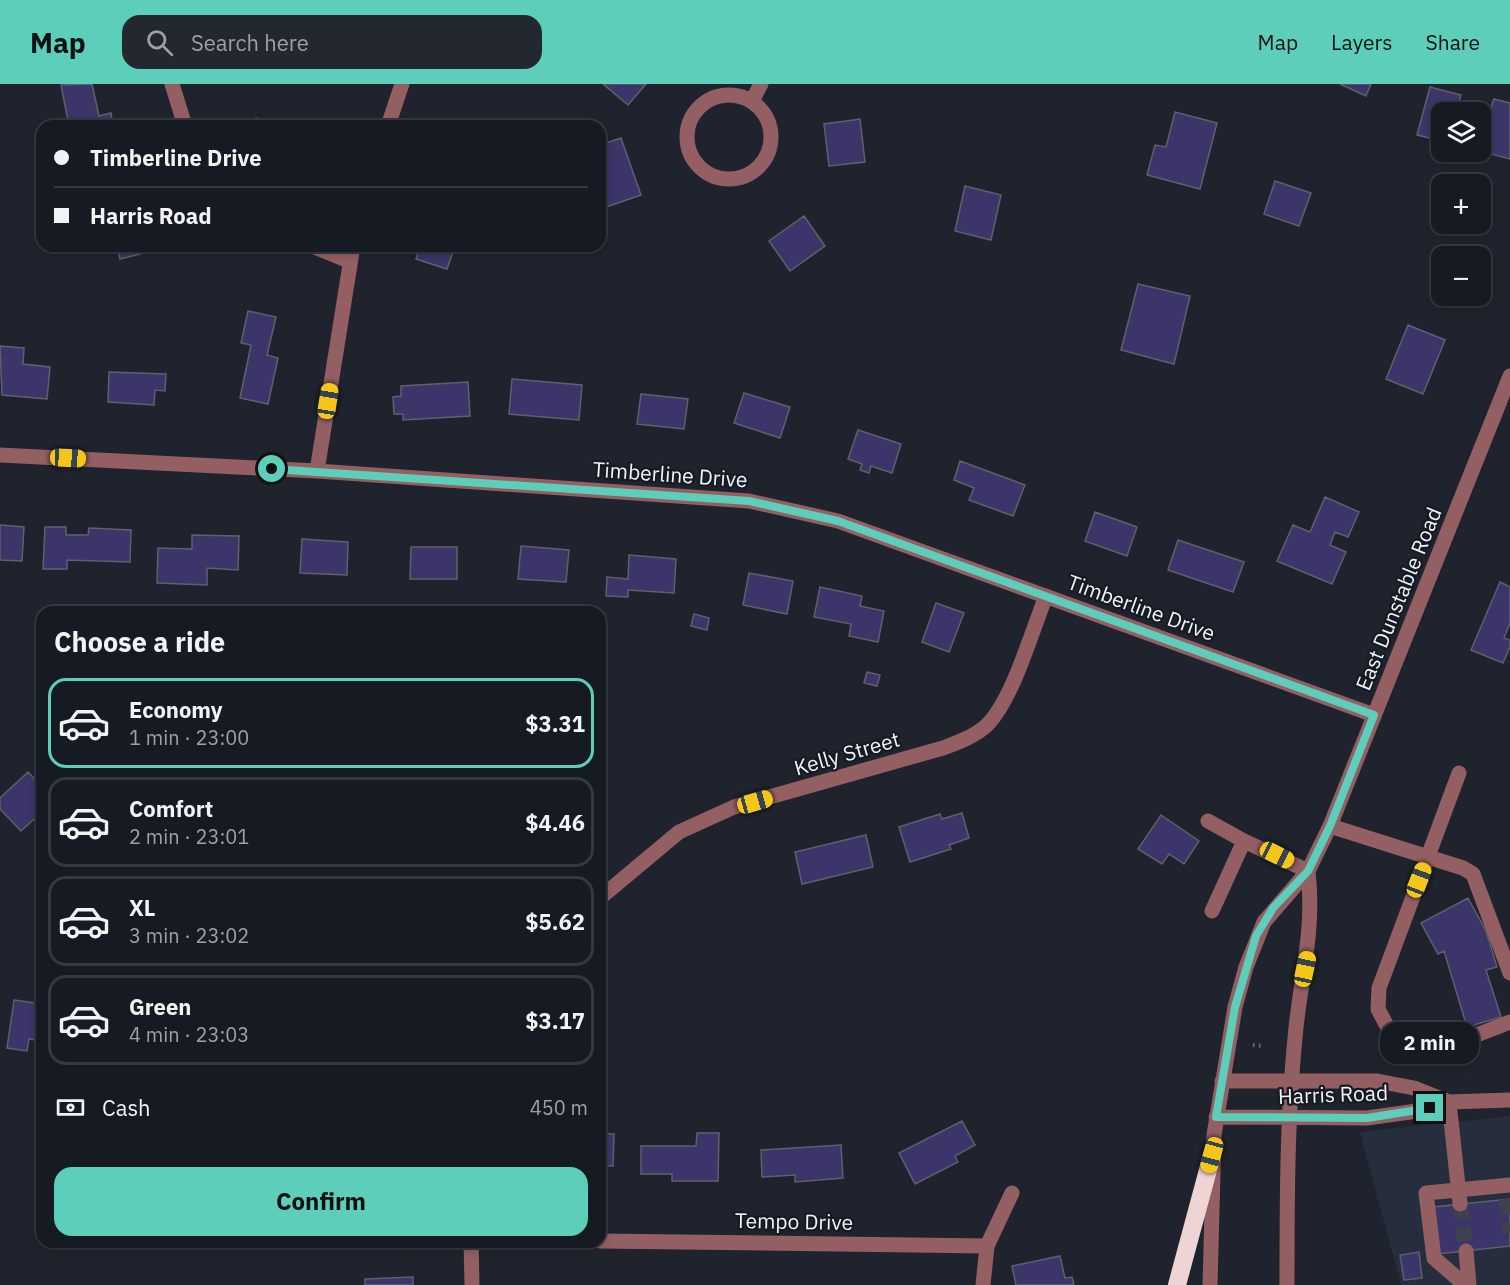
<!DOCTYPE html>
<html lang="en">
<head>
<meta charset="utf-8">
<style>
  body { margin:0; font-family:"IBM Plex Sans",sans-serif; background:#23272f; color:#f1f3f6; height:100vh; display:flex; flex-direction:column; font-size:22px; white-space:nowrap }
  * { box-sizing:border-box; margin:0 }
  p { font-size:20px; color:#9ea1a5 }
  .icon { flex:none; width:33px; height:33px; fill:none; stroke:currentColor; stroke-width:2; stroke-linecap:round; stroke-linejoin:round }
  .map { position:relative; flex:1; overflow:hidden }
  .sheet { position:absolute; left:36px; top:522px; width:570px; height:642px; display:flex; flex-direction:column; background:#161a22; border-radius:18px; box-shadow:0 3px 9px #0003,0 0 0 2px #353840 }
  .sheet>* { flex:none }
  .banner { position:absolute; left:36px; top:36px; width:570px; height:132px; border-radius:18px; box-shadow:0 3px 9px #0003,0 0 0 2px #353840; display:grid; align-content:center; height:132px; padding:0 18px; background:#161a22 }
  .controls { position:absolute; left:1431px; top:18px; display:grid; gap:12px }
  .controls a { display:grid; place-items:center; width:60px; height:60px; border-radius:12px; background:#161a22; box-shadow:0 3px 9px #0003,0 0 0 2px #353840; font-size:30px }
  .end { position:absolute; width:27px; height:27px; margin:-14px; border:8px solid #5dceb9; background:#111; box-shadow:0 0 0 3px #111 }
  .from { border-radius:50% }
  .bubble { position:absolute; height:42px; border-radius:18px; background:#161a22; box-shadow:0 3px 9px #0003,0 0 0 2px #353840; font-size:20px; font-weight:700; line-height:42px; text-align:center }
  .car { position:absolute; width:18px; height:36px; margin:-18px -9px; border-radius:8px; box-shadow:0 0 4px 2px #0007; background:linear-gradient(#f5c518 24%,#345 0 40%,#f5c518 0 76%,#345 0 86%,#f5c518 0) }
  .banner b { display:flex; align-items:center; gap:21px; height:57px; font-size:22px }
  .banner b+b { border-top:2px solid #353840 }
  .banner i { width:15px; height:15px; background:#f1f3f6 }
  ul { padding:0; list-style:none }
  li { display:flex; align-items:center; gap:18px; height:90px; margin:0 12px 9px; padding:0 6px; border:3px solid #353840; border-radius:18px }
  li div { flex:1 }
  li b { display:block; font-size:22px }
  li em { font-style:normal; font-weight:700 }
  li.on { border-color:#5dceb9 }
  li>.icon { width:54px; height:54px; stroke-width:1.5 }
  h2 { padding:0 18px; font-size:27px; line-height:72px }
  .pay { display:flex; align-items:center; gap:15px; height:66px; padding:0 18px; font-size:22px }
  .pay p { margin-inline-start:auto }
  .button { display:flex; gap:12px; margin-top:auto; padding:12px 18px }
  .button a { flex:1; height:69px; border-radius:18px; background:#5dceb9; color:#111; font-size:24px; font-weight:700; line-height:69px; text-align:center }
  header { display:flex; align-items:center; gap:36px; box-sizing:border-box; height:84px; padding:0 30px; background:#5dceb9; color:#111 }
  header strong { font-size:28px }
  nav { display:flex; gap:33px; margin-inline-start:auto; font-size:21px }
  .search { width:420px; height:54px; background:#23272f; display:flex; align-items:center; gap:15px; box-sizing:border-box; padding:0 21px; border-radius:18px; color:#9ea1a5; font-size:22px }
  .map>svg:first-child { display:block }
  .built { fill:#262d3c }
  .building { fill:#3c356a; stroke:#60606c; stroke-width:1.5 }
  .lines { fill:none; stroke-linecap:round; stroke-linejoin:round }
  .minor-tunnel { stroke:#3e424c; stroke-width:15; stroke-dasharray:15 8; stroke-linecap:butt }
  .path { stroke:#6e737b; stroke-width:4; stroke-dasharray:1.5 4.5; stroke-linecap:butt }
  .minor { stroke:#935f63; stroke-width:15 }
  .highway { stroke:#efd4d5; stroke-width:18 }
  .route { stroke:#5dceb9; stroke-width:8 }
  .labels { text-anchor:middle; stroke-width:4.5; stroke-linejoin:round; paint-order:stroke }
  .street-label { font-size:21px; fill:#f0f4fa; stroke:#151a23 }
</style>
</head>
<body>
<header>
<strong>Map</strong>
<div class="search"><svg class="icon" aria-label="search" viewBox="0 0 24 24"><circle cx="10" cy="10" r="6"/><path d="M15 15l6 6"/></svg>Search here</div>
<nav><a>Map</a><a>Layers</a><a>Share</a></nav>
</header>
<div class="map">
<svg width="1510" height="1201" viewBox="0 0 1510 1201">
  <rect width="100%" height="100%" fill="#1e232d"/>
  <path class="built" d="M1510,1032V1201H1401L1360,1048Z"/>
  <path class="building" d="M92,0L99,32L111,29L113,42H82L81,39L69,42L61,1Z
    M603,0H646L628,21Z
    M1340,0H1371L1366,12Z
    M1430,3L1461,11L1458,21L1489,29L1494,15L1510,19V75L1480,67V28H1442V57L1417,51Z
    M1175,28L1217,39L1200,105L1147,91L1155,61L1166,63Z
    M256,34L283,42H254Z
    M860,35L865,78L829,82L824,40Z
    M621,54L641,111L606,123L600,106V61Z
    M1275,97L1311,109L1299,142L1264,130Z
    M965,102L1001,111L991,156L955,147Z
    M804,132L825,162L790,187L769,157Z
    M117,162H142L144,169L120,175Z
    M420,162H455L447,185L416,175Z
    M1138,200L1190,212L1174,280L1121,266Z
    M248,227L276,233L267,271L278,274L268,320L240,314L251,261L241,259Z
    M1408,241L1445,256L1423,310L1386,295Z
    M0,262L24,264L23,280L50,283L47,315L2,311Z
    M109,288L166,290L165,307L155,306L154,321L108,318Z
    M512,295L582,301L579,336L509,330Z
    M468,298L470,332L403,336V330H394L393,313L401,312V302Z
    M744,309L790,323L780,354L734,339Z
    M641,310L688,315L684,345L637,340Z
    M858,346L901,360L892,389L871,382L869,389L860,386L862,380L848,375Z
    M960,377L1025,401L1013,432L969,416L974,404L954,396Z
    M1325,413L1359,428L1348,453L1335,448L1330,461L1346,468L1332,500L1277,477L1293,441L1310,448Z
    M1095,428L1137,443L1127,472L1085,457Z
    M0,441L24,443L22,477L0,476Z
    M45,443H66V451H88L89,444L131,446L130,478L67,476V485H43Z
    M192,451L239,452L238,486L207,484V501L157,499L158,464L192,465Z
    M302,455L348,458L347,491L300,489Z
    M1178,456L1244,478L1233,508L1168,486Z
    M521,462L569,466L566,498L518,495Z
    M411,463H457V495H410Z
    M629,471L676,475L674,509L628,506V513L606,512L607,493L628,495Z
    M749,489L793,497L787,530L743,521Z
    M1500,498L1510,503V539L1504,554L1510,556V563L1503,579L1471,566Z
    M820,503L862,512L860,522L884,527L878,558L849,552L851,540L814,533Z
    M936,519L964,529L949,568L922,558Z
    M694,530L709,534L707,546L691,542Z
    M867,588L880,591L877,602L864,599Z
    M28,688L42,703V728L21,747L0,725V714Z
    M962,729L969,754L949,761L951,765L910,778L899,743L940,730L942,735Z
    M1161,731L1199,757L1184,780L1169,770L1162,780L1138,765Z
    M866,751L873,783L802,800L795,768Z
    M1468,814L1486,847L1497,883L1486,886L1501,933L1467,943L1444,867L1438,870L1421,839Z
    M14,916L42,920V957L29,955L27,967L7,964Z
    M962,1037L975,1061L955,1072L958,1078L915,1100L899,1069Z
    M600,1049L614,1050L613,1082H600Z
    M697,1049H719L718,1097H672V1090H641V1062H696Z
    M841,1061L843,1094L795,1098V1091L762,1093L761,1066Z
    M1510,1115V1162L1438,1170L1433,1123Z
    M1419,1168L1422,1194L1404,1196L1400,1171Z
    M1060,1172L1065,1194L1072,1193L1074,1201H1016L1012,1182Z
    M413,1193V1201H365V1195Z"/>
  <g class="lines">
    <path class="minor-tunnel" d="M1506,1115L1510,1149
      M1460,1120L1466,1167"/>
    <path class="path" d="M1253,961L1264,962"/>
    <path class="minor" d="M172,0L185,42
      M687 53a42 42 0 1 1 84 0a42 42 0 1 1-84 0Z
      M752,17L761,0
      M388,42L402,0
      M312,162L349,177
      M0,371L317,387L749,417L838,437L1374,631
      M317,387L353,162
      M1459,689L1379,904L1378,925L1388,944L1409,951L1469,954L1510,938
      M1208,737L1244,757L1308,787
      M1330,742L1463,784L1473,790L1510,889
      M600,814L679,748L734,723L943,664C959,658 976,652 988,640C1013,614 1032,547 1046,512
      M1212,827L1244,757
      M1222,997H1377L1414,1004L1449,1018
      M1449,1018L1460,1120
      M1216,1033L1367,1034L1410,1028L1449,1018L1510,1016
      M600,1157L987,1162
      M471,1158L472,1201
      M1466,1167L1469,1201
      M983,1201L987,1162L1012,1109
      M1210,1201L1214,1051L1235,923L1246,883L1264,838L1308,787L1330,742L1510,292
      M1287,1201C1287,1119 1287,1036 1295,954C1300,895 1315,848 1308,787
      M1465,1201L1434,1174L1426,1109L1510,1101"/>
    <path class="highway" d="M1177,1201L1212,1071"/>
  </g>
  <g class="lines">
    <path class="route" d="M272,385L749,417L838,437L1374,631L1330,742L1308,787L1273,824L1256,852L1235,923L1216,1033L1367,1034L1430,1024"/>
  </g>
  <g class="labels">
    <g class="street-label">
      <text transform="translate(670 391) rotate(4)" y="7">Timberline Drive</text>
      <text transform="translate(1399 515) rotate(-68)" y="7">East Dunstable Road</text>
      <text transform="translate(1141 524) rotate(20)" y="7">Timberline Drive</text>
      <text transform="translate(847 670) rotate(-16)" y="7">Kelly Street</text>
      <text transform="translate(1333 1011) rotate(-2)" y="7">Harris Road</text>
      <text transform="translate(794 1138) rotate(1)" y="7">Tempo Drive</text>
    </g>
  </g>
</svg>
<div class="controls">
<a><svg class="icon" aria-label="layers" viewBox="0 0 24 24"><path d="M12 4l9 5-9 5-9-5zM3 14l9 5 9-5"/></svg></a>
<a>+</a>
<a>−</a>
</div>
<i class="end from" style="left:272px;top:385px"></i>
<i class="end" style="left:1430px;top:1024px"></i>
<div class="bubble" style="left:1380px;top:938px;width:99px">2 min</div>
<i class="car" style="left:328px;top:317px;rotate:9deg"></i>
<i class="car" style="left:68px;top:374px;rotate:93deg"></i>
<i class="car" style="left:755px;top:718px;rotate:74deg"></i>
<i class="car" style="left:1277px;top:771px;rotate:117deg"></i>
<i class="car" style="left:1419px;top:796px;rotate:21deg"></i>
<i class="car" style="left:1305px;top:885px;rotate:12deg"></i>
<i class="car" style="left:1212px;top:1071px;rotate:195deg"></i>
<div class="banner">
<b><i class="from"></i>Timberline Drive</b>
<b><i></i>Harris Road</b>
</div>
<section class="sheet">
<h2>Choose a ride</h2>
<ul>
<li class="on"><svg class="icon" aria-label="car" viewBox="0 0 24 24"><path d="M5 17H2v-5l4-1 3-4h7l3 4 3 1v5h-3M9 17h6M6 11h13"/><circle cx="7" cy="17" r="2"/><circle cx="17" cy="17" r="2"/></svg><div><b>Economy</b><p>1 min · 23:00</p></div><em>$3.31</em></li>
<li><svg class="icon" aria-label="car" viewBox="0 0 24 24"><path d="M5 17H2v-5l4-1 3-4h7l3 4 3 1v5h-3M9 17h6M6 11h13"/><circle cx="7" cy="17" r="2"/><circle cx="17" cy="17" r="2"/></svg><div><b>Comfort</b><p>2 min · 23:01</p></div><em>$4.46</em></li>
<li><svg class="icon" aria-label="car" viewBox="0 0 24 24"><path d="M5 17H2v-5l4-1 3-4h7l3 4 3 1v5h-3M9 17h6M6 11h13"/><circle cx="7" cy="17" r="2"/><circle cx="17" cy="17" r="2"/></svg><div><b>XL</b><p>3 min · 23:02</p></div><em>$5.62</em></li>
<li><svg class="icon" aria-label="car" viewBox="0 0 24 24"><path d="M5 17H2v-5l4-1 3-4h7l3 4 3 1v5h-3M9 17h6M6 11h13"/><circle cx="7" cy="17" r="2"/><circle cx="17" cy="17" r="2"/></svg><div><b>Green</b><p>4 min · 23:03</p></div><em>$3.17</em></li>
</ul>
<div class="pay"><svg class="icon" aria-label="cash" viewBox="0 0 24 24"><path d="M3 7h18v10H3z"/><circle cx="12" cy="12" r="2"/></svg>Cash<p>450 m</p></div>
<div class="button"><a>Confirm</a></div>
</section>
</div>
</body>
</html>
